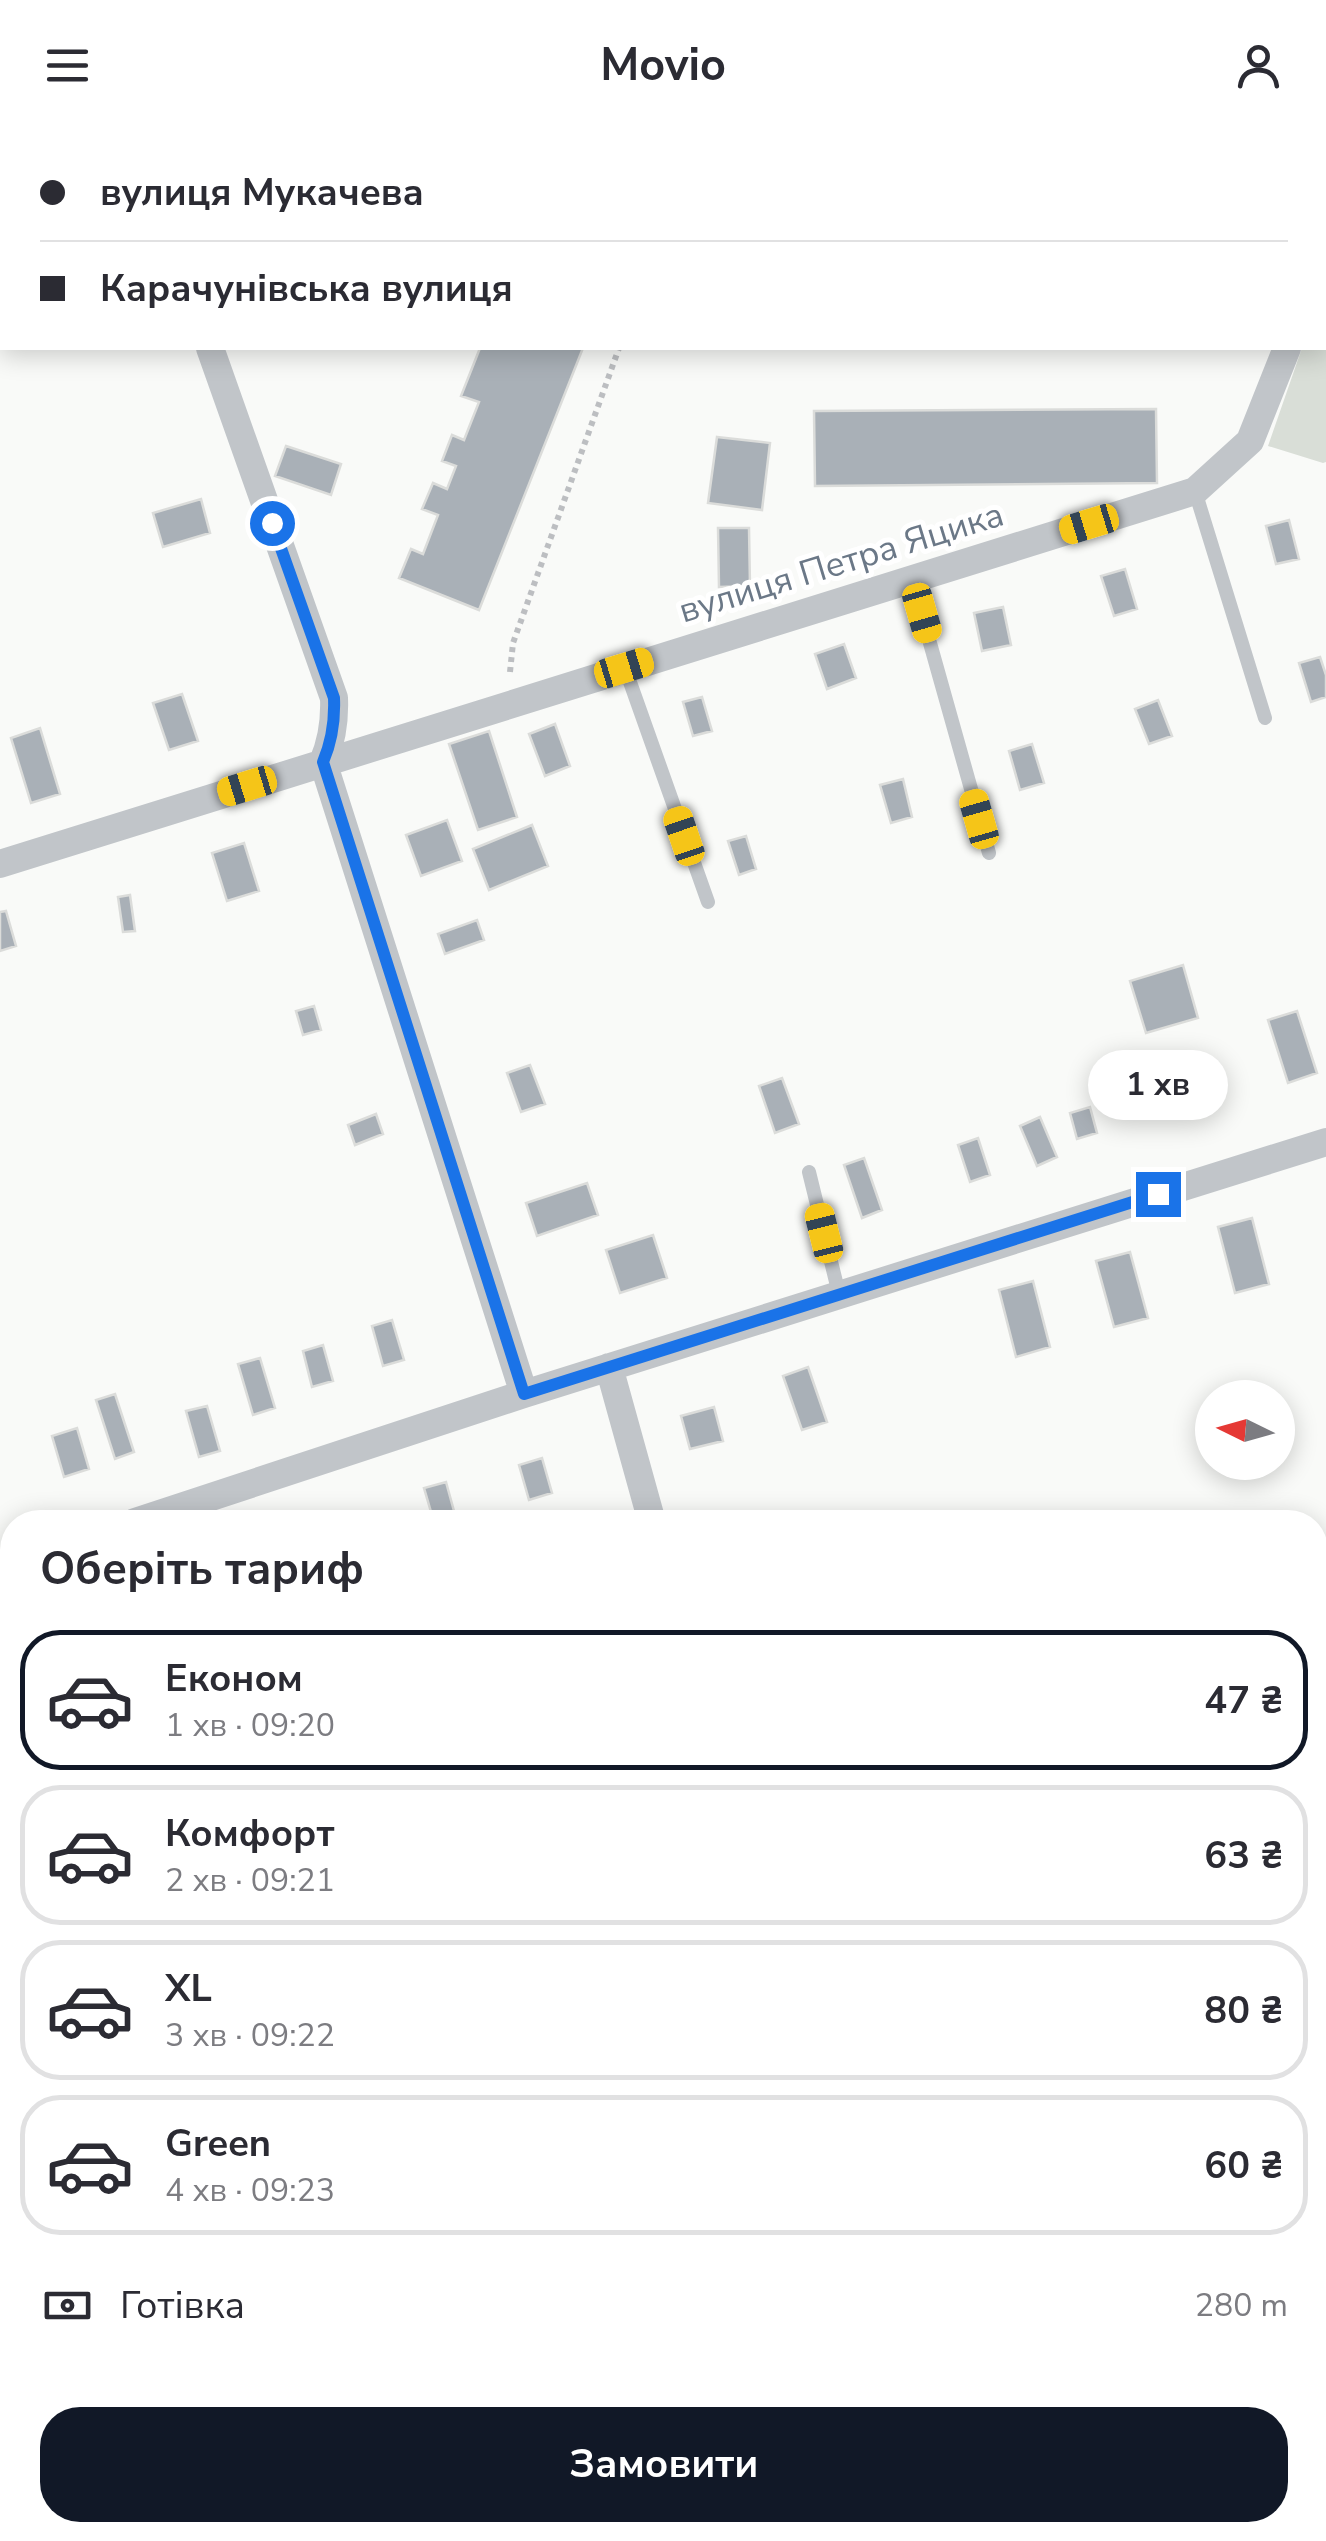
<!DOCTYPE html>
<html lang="uk">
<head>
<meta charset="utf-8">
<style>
  body { margin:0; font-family:"Nunito Sans",sans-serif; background:#f7f7f7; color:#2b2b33; height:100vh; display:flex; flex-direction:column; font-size:38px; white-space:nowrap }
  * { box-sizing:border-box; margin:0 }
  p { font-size:32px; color:#7c7c81 }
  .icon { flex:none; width:55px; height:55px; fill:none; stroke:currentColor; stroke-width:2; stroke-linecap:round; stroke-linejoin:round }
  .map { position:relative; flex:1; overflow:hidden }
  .details { position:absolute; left:0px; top:1380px; width:1328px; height:1032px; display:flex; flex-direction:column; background:#fff; border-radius:40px 40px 0 0; box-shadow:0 5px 25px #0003 }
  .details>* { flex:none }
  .top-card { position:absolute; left:0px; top:0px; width:1328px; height:220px; box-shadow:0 5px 25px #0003; display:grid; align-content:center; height:220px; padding:0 40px; background:#fff }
  .needle { width:65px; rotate:275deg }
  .tools { position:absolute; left:1195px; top:1250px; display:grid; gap:20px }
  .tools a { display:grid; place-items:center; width:100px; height:100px; border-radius:50%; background:#fff; box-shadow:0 5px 25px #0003; font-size:50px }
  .end { position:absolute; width:45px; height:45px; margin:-22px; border:12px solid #1a73e8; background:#fff; box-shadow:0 0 0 5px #fff }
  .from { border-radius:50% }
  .bubble { position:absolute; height:70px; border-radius:35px; background:#fff; box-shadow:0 5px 25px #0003; font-size:32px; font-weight:700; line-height:70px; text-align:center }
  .car { position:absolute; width:30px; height:60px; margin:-30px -15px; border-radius:12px; box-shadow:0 0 8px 2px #0007; background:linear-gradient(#f5c518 24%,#345 0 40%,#f5c518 0 76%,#345 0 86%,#f5c518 0) }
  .top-card b { display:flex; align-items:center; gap:35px; height:95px; font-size:38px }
  .top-card b+b { border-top:2px solid #e1e1e2 }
  .top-card i { width:25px; height:25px; background:#2b2b33 }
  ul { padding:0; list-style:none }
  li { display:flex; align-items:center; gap:30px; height:140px; margin:0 20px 15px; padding:0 20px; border:5px solid #e1e1e2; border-radius:40px }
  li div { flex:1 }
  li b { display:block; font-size:38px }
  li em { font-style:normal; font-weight:700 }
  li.active { border-color:#111827 }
  li>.icon { width:90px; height:90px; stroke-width:1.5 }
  h2 { padding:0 40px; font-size:45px; line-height:120px }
  .pay { display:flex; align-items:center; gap:25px; height:110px; padding:0 40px; font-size:38px }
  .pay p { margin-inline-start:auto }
  .button { display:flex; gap:20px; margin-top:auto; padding:20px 40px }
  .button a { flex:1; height:115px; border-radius:40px; background:#111827; color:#fff; font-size:40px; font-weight:700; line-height:115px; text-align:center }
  header { display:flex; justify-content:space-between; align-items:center; height:130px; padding:0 40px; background:#fff; font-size:45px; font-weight:700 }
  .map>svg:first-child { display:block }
  .green { fill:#d9ded7 }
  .building { fill:#a9b0b7; stroke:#dbdcda; stroke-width:2.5 }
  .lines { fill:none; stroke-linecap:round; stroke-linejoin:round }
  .secondary-casing { stroke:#b4b9be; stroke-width:45 }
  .path { stroke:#bcbec1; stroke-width:6; stroke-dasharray:5 5; stroke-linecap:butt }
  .lane { stroke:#c1c5c9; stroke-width:14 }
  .street { stroke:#c1c5c9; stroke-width:28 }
  .secondary { stroke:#fff; stroke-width:40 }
  .route { stroke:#1a73e8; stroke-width:12 }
  .labels { text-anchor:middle; stroke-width:10; stroke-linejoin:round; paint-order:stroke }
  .street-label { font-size:35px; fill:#6b7887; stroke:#fff }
</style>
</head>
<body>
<header><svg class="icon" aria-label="menu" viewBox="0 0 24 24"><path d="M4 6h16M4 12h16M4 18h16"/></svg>Movio<svg class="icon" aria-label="person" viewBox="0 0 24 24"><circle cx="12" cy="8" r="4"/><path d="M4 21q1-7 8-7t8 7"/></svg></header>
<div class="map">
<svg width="1326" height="2411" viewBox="0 0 1326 2411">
  <rect width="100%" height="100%" fill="#f9faf8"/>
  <path class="green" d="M1326,149V332L1323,333L1268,316L1302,218H1325Z"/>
  <path class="building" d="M361,0H559L566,2H360Z
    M891,0H1044L1050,2H890Z
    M480,218H583L479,480L399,448L411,419L423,424L438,385L422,379L433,353L447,359L456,336L442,331L452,305L464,310L479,272L461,266Z
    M1156,279L1157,353L815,356L814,281Z
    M717,307L770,313L762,380L708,373Z
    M286,316L341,334L331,365L275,346Z
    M201,369L210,403L163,417L153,383Z
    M1289,390L1299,429L1276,434L1266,396Z
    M718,398H749L750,456L719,457Z
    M1125,439L1137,479L1114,486L1101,446Z
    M1003,477L1011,515L982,521L974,483Z
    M844,514L856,548L827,559L815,524Z
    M1320,527L1326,545V567L1311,572L1299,533Z
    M182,564L198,611L169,620L153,573Z
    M702,567L712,601L693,606L683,572Z
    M1158,570L1172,606L1149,614L1135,579Z
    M555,594L570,636L545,646L529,604Z
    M40,598L60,664L31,673L11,608Z
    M489,601L517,687L478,700L449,614Z
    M1032,614L1044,653L1020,660L1009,621Z
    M903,649L912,687L891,693L880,655Z
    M447,690L462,731L421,746L406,705Z
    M532,695L548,736L489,760L473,719Z
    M746,706L756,739L739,745L728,711Z
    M244,713L259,761L227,771L212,723Z
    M130,765L135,801L123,802L118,767Z
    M6,781L16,816L0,821V782Z
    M477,790L484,810L445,824L438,804Z
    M1183,835L1198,888L1146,903L1130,851Z
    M314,876L321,900L303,905L296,881Z
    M1297,881L1317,943L1288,953L1268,890Z
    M530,935L545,974L521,982L507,943Z
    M1186,947L1199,976L1180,984L1168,955Z
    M782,948L799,994L775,1003L759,956Z
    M1090,977L1097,1003L1077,1009L1070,983Z
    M376,984L383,1004L355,1015L348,995Z
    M1040,987L1057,1027L1037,1036L1020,996Z
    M978,1008L990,1045L970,1052L958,1015Z
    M864,1028L882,1080L862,1088L844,1035Z
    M587,1053L598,1085L537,1106L526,1073Z
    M1252,1088L1269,1154L1235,1163L1218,1097Z
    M653,1105L667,1148L620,1163L606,1120Z
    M1130,1122L1148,1188L1114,1197L1096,1131Z
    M1033,1151L1050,1217L1016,1227L999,1160Z
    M392,1190L404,1230L383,1236L372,1196Z
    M323,1215L333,1251L312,1257L303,1221Z
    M260,1228L275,1278L253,1285L238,1234Z
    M808,1237L827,1292L802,1300L783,1246Z
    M115,1264L134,1322L115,1329L96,1270Z
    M207,1276L220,1321L199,1327L186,1281Z
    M714,1277L723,1311L690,1319L681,1286Z
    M77,1298L89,1339L64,1347L52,1306Z
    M542,1328L552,1363L529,1370L519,1335Z
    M446,1352L457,1392H434L424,1358Z
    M377,1382L380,1392H345V1390Z
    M1326,1435V1509L1315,1512V1438Z
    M1326,1868V1919L1315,1921V1871Z
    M1326,1967V1990L1320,1992L1315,1970Z
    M87,2400H127L130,2411H90Z
    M1219,2400H1260L1263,2408L1253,2411H1222Z"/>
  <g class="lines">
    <g class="secondary-casing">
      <path id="secondary" d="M1214,0L1221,2
        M1325,40L1326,41"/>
    </g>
    <path class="path" d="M1077,0L1083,2
      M841,2L842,0
      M1325,217H1326
      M510,542L513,513L619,218"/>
    <path class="lane" d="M1195,361L1265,588
      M912,449L989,723
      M625,538L708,772
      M809,1042L839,1164
      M1315,2301L1326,2298
      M516,2411L575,2400"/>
    <path class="street" d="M78,2L79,0
      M0,70L2,69
      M1325,109L1326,107
      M210,218L334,568C335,592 332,611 323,632L524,1264
      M0,734L1195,361L1250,311L1287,218
      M609,1237L652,1392
      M135,1392L524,1264L1326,1012
      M0,1437L12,1433
      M1315,1702L1326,1698
      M0,2105L12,2101
      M1315,2246L1326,2282
      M383,2400L387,2411"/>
    <use href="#secondary" class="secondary"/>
  </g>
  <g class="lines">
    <path class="route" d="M272,393L334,568C335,592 332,611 323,632L524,1264L1158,1064"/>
  </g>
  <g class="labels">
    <g class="street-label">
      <text transform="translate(841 432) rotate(-17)" y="12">вулиця Петра Яцика</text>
    </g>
  </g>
</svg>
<div class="tools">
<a><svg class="needle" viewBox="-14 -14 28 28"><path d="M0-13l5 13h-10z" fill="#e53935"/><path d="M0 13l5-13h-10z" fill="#7c7c81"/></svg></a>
</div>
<i class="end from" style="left:272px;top:393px"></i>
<i class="end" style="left:1158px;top:1064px"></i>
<div class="bubble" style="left:1088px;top:920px;width:140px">1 хв</div>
<i class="car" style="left:1089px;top:394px;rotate:253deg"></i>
<i class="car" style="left:922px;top:483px;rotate:164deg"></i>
<i class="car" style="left:624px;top:538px;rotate:73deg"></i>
<i class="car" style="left:247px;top:656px;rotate:253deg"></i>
<i class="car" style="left:979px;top:689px;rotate:344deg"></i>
<i class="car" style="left:684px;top:706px;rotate:341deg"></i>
<i class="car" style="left:824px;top:1103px;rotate:346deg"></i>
<div class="top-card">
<b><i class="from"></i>вулиця Мукачева</b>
<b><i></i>Карачунівська вулиця</b>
</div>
<section class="details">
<h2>Оберіть тариф</h2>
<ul>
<li class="active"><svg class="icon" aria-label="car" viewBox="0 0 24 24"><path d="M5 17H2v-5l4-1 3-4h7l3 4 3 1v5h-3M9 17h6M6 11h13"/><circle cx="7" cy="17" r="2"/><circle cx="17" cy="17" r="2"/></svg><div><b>Економ</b><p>1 хв · 09:20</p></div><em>47 ₴</em></li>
<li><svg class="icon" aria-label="car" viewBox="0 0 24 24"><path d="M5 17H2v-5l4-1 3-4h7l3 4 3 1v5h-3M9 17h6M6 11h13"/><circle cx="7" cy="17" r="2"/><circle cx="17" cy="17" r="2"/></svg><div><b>Комфорт</b><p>2 хв · 09:21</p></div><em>63 ₴</em></li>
<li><svg class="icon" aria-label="car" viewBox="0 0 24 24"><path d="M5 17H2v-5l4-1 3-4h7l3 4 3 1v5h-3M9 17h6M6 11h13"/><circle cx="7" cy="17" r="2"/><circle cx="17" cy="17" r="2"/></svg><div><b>XL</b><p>3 хв · 09:22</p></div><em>80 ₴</em></li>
<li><svg class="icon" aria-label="car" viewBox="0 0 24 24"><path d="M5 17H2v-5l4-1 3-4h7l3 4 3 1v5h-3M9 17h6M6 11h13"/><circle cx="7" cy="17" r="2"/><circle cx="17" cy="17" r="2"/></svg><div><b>Green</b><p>4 хв · 09:23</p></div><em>60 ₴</em></li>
</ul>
<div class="pay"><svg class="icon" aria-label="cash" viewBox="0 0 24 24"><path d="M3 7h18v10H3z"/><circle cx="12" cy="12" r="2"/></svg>Готівка<p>280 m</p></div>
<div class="button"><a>Замовити</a></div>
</section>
</div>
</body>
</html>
